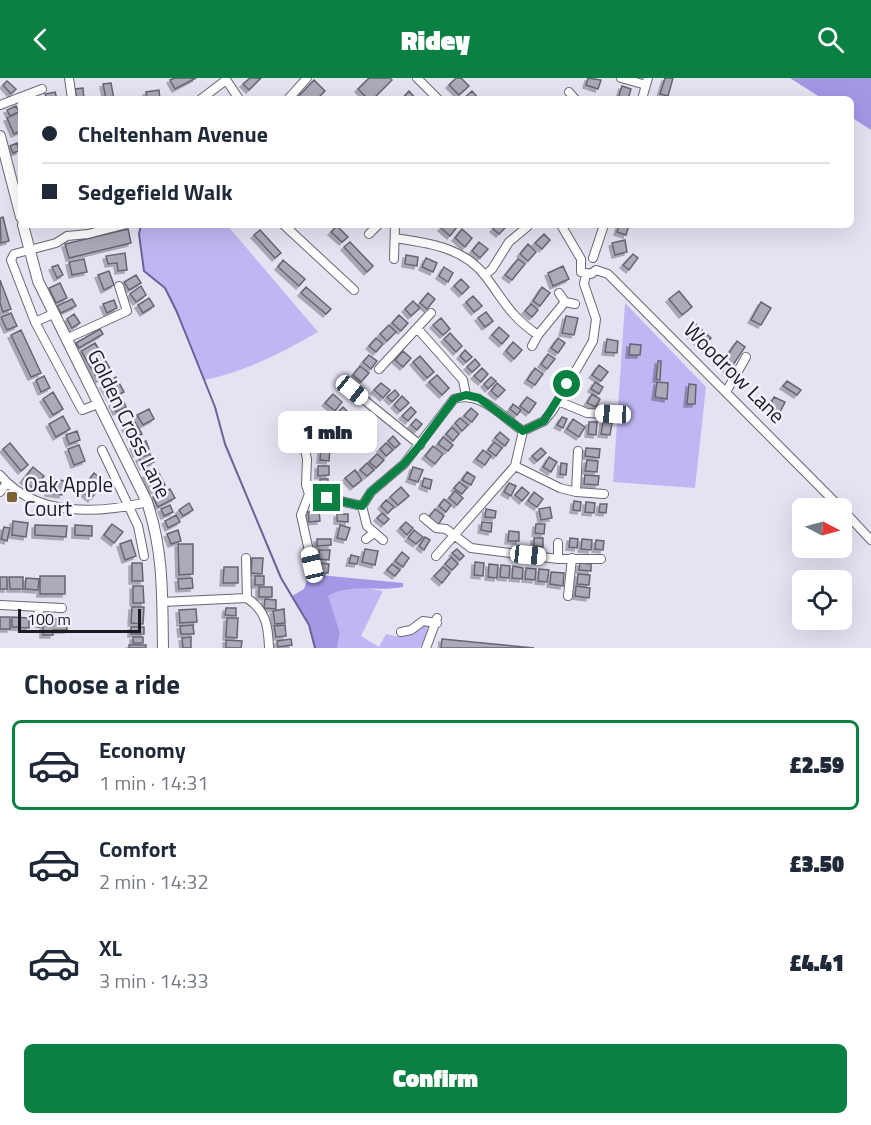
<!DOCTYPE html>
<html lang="en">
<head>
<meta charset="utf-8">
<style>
  body { margin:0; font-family:"Titillium Web",sans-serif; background:#f2f2f3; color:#1f2937; height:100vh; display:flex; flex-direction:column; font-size:22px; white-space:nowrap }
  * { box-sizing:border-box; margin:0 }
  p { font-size:20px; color:#747a83 }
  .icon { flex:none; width:33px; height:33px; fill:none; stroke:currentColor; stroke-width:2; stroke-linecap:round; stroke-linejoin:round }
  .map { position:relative; height:570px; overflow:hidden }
  .details { display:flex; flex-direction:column; background:#fff; flex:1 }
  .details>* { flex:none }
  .top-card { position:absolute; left:18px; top:18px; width:836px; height:132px; border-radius:9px; box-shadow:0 6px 24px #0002; display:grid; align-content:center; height:132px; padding:0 24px; background:#fff }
  .needle { width:39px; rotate:96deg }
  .fabs { position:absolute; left:792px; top:420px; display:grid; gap:12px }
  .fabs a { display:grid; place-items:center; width:60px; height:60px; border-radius:9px; background:#fff; box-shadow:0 6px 24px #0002; font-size:30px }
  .scale { position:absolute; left:18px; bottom:15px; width:123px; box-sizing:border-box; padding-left:6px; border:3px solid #1b1b20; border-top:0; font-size:16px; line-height:21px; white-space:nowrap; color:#1b1b20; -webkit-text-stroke:4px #f2f1ff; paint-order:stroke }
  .end { position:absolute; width:27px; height:27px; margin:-14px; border:8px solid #0b8043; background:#fff; box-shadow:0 0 0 3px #fff }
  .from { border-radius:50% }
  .bubble { position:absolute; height:42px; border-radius:9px; background:#fff; box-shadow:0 6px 24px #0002; font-size:20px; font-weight:800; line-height:42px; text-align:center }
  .car { position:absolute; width:18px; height:36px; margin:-18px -9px; border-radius:8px; box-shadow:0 0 4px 2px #0007; background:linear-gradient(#fff 24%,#345 0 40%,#fff 0 76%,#345 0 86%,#fff 0) }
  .top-card b { display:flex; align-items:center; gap:21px; height:57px; font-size:22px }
  .top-card b+b { border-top:2px solid #e0e1e3 }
  .top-card i { width:15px; height:15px; background:#1f2937 }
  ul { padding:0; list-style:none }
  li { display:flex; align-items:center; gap:18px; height:90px; margin:0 12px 9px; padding:0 12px; border:3px solid transparent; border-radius:9px }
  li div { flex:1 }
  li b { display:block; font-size:22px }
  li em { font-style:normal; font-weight:800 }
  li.selected { border-color:#0b8043 }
  li>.icon { width:54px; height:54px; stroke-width:1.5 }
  h2 { padding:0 24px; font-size:27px; line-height:72px }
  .cta { display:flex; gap:12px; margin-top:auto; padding:12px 24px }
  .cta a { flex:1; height:69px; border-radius:9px; background:#0b8043; color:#fff; font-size:24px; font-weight:800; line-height:69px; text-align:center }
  header { display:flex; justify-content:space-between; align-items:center; height:78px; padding:0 24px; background:#0b8043; color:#fff; font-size:27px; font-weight:800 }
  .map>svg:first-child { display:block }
  .green { fill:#bfb7f3 }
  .forest { fill:#a497e6 }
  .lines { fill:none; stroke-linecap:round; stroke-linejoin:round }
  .stream { stroke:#6b6299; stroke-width:2 }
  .building { fill:#abaab7; stroke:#666571; stroke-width:1.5; filter:url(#shadow) }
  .minor-casing { stroke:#696874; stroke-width:10 }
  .major-casing { stroke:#696874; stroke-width:12 }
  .minor { stroke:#fff; stroke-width:8 }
  .major { stroke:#fff; stroke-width:10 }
  .route { stroke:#0b8043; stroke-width:8 }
  .poi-dot { fill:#7b6133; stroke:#f2f1ff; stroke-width:2 }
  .labels { text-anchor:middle; stroke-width:5; stroke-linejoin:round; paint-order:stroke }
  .street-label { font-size:21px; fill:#1b1b20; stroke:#f2f1ff }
  .poi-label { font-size:21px; fill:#1b1b20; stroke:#f2f1ff; text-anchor:start }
</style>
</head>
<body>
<header><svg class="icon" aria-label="back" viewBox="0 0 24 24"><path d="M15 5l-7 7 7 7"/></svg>Ridey<svg class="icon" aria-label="search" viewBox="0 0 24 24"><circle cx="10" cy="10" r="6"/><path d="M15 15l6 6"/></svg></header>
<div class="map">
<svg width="871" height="570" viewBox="0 0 871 570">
  <defs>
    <filter id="shadow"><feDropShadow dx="-3" dy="3" stdDeviation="0" flood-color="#0004"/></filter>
  </defs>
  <rect width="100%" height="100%" fill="#e5e3f2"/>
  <path class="green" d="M141,147H227L318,254C281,275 247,293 205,302L165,210L144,193L139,156Z
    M625,225L706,309L695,410L613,404Z
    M365,510L383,513L361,558L379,569L386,556C404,561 411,559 425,547L430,550L420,570H337L340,555L327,517L339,511Z"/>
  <path class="forest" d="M790,0H871V52L851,39L850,21H823Z
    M309,496L403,505V509C378,514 349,505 328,518L340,555L337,570H315L309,547L292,518L304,511Z"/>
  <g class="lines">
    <path class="stream" d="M141,147L139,156L144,193L165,210L177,234L215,329L225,366L281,500L309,547L315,570"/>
  </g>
  <path class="building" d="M175,0H196L175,11L170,2Z
    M250,0H261L249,12L243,6Z
    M369,0H390L392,2L373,21H368L358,11Z
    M456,0H461L469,8L459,17L449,7Z
    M588,0L601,2L598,11L586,7Z
    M665,0H673L668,18L660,16Z
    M314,2L325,13L317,21H296Z
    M7,3L16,11L11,16L3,7Z
    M111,5L114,21H106L103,6Z
    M622,8L631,11L628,21H618Z
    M83,10L84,21H77L75,11Z
    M159,12L160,21H147L146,14Z
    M409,13L416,21H402Z
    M472,13L479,21H463Z
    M55,14L57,21H47L45,16Z
    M16,28L19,34L10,38L7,32Z
    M19,34L21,53L14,56L7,40Z
    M17,65L19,73L13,75L10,68Z
    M3,139L9,163L1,165L0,140Z
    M444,147H455L457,149L450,158L441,150Z
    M497,147L506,149L499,156L493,151Z
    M619,147H629L626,157L617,154Z
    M337,148L348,159L342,164L331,154Z
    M128,151L131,165L69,180L65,166Z
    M462,151L472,160L465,169L455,160Z
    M260,152L281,175L275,180L254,157Z
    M544,156L550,162L542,171L535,165Z
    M625,162L627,174L615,177L612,165Z
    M350,164L373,188L367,194L344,169Z
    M479,164L488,171L480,180L472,173Z
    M528,166L536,174L528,183L520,176Z
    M125,175L127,192L118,193L117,185L108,186L106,178Z
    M633,176L638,180L629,192L623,187Z
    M406,177L418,179L417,188L405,186Z
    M426,180L437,185L433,194L422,189Z
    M84,181L87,194L72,197L69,184Z
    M518,181L525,186L512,202L505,197Z
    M283,182L305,201L299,208L278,189Z
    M58,187L63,197L57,200L52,189Z
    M563,188L569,201L553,208L548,195Z
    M444,189L453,195L448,204L439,198Z
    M109,193L114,207L104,212L98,197Z
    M136,197L141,205L129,212L124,204Z
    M461,201L469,209L462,216L454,208Z
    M0,202L11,231L3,234L0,225Z
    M60,205L67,220L56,225L49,210Z
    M141,208L146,217L136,224L130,216Z
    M306,209L331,231L326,236L301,215Z
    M542,209L550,215L540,228L533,223Z
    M679,213L692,229L682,237L669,221Z
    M428,215L435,221L427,231L420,225Z
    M473,218L482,228L474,234L466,224Z
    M149,220L154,228L143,235L138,227Z
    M72,221L76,228L61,235L57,228Z
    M114,222L117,230L107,235L103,226Z
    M413,223L420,230L411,238L405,231Z
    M761,224L771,230L761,247L751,242Z
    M531,226L538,232L532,239L525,233Z
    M486,234L493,243L485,249L478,240Z
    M11,235L17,248L7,252L1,239Z
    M74,236L80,245L72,250L67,241Z
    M399,237L408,245L401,253L392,245Z
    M566,238L578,240L574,257L562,255Z
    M441,240L450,251L443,257L433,247Z
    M696,246L711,260L703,269L688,255Z
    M389,247L396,254L387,263L380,256Z
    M499,249L509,258L502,266L492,257Z
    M100,251L103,256L79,270L76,265Z
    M21,252L41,295L31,299L11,257Z
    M450,255L462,268L456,274L444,261Z
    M376,260L383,266L376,274L369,268Z
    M558,260L565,265L558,275L551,270Z
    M607,261L618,263L617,275L605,274Z
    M737,263L745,269L729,293L721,287Z
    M513,264L522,272L514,281L506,273Z
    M95,265L112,294L98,302L81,273Z
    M630,266L641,267L640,277H629Z
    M465,272L472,279L466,284L460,278Z
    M403,273L411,280L403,289L395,282Z
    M548,276L555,281L547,291L541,286Z
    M369,277L377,283L371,291L363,284Z
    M420,278L434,294L427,300L413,284Z
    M475,281L480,287L472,294L467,289Z
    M658,283H661L660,302L656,301Z
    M599,287L608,294L601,303L592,297Z
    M360,288L369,295L361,304L353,297Z
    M482,290L488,296L481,304L474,298Z
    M535,290L543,296L535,307L527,302Z
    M437,297L449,310L442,317L429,304Z
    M44,298L50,310L41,314L36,302Z
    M116,299L124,314L111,321L103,307Z
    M491,299L496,303L488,311L484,306Z
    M787,303L801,312L797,317L783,308Z
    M595,304L603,309L599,316L591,311Z
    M657,304L668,305L667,321L655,319Z
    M381,305L390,312L383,320L374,312Z
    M497,305L505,312L498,319L491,313Z
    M689,306L696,307L695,326H687Z
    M395,312L399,317L392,324L387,319Z
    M53,314L63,331L53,337L43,321Z
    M333,316L342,324L335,333L325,325Z
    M592,316L600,321L596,329L587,325Z
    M402,318L409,325L400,333L394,327Z
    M527,319L536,325L529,335L520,328Z
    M774,319L785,324L780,334L769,329Z
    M122,320L126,329L116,334L112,325Z
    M513,326L521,332L517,337L510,331Z
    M343,329L350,336L342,344L335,337Z
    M411,329L416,334L408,343L402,338Z
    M471,330L478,336L472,344L464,338Z
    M149,331L154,341L143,347L137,337Z
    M354,335L364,343L355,354L346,346Z
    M63,338L70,351L56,359L49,346Z
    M562,339L567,341L563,350L557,347Z
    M460,340L468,347L462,353L455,345Z
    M416,341L422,346L417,352L411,347Z
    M573,341L585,349L579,359L567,351Z
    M298,343L305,344L304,352H297Z
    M135,344L142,356L132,362L125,349Z
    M589,344H597L596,357L588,356Z
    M603,344L612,345L610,357L601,356Z
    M452,349L459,356L453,363L446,356Z
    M364,351L370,357L363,363L357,356Z
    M77,353L80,362L69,366L66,357Z
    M500,354L509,362L505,368L495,360Z
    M313,356L322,358L321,367L312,366Z
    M393,358L400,366L395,370L388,363Z
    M443,359L453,367L448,373L438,366Z
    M146,363L149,371L136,376L133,368Z
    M494,364L502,370L496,378L488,372Z
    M10,365L28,387L21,393L3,371Z
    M386,365L393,372L386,378L380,371Z
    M79,367L85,383L74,387L68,371Z
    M433,368L443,376L435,386L425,378Z
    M321,370H330L329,383L320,382Z
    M541,370L546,375L537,383L532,378Z
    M586,370L600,371L599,380L585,378Z
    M483,372L491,378L485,387L476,381Z
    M150,376L154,384L143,389L139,380Z
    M377,376L384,382L376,390L369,384Z
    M549,379L557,384L551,394L543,389Z
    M587,382L598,383L597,394L585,393Z
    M367,385L374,392L367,398L360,392Z
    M561,385L567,386L566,397L560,396Z
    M318,388H329V397L318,398Z
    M33,389L44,398L34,411L23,402Z
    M413,389L423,392L418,404L409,401Z
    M157,391L165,407L153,413L145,397Z
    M355,392L362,402L353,409L345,400Z
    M467,394L475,399L471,407L462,402Z
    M94,395L104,403L91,421L81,413Z
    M585,397L599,398L598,407L584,406Z
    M424,400L432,402L430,411L422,408Z
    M50,401L65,403L62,417L48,415Z
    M320,401H328V409L320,410Z
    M459,404L467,410L462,416L454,410Z
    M509,405L516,408L511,418L504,414Z
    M401,409L409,418L398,427L390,419Z
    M522,409L529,415L522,423L515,417Z
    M170,411L175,420L158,429L153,419Z
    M455,413L463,420L457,427L449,420Z
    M534,414L543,421L537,429L528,423Z
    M444,421L451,427L446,434L439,428Z
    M386,422L394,429L388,435L381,428Z
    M574,423L581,424L580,433L573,432Z
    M586,424L595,425L594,435L585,434Z
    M189,425L193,432L183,438L179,432Z
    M600,426H607L606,435L599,434Z
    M170,427L173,434L164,438L161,431Z
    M550,429L552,440L541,442L539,431Z
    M435,431L444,438L438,447L428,440Z
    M486,431L496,433L495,440L485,439Z
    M319,433L320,443L309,444L308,434Z
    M382,435L389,441L384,446L377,440Z
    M337,436H348V444L337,443Z
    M176,437L180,444L168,450L165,443Z
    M13,443L28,445L26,459L12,457Z
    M406,444L413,450L407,457L400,450Z
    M482,444L492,445L491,454L481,452Z
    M112,446L123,454L114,465L104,457Z
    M536,446H545L544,456L535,455Z
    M35,447L67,448L66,459L35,457Z
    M75,447L92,448V458L75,457Z
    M340,447L350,450L346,462L337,460Z
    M4,449L10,450L7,463L1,461Z
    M178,452L181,463L171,466L167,456Z
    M414,452L423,459L416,466L408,460Z
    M509,453L519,454V463H508Z
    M425,459L430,462L424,472L419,468Z
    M534,460H543V469L534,468Z
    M570,460L578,461L577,470L569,469Z
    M317,461H331V467L317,468Z
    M582,461L592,462L591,472L581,471Z
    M131,462L136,478L125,482L120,466Z
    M596,462L604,463L603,472L595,471Z
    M178,466H193V496L179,497Z
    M365,471L378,473L375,487L362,484Z
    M457,471L464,478L460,482L452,475Z
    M319,472H330L329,482L319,481Z
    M402,474L409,480L403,489L395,483Z
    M351,477L359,479L357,486L349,485Z
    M451,479L458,486L452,492L445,486Z
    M252,480H263L262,496L251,495Z
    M475,484L484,485L483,498L474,497Z
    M132,485H142L143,503H132Z
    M318,485L329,486L328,495H318Z
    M580,485L591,486V493L579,492Z
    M392,486L400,492L395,498L387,492Z
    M489,486L498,487L497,500L488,499Z
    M501,487L510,488L509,500L500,499Z
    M513,488L523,490L522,501L512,500Z
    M224,489H238V505H223Z
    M443,489L450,495L442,505L434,498Z
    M526,490L536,491L535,502L525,501Z
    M539,491L549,492L547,504L538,503Z
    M551,494L564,495L563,508L550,506Z
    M578,496L590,497L589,507L577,506Z
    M40,498H65V516H40Z
    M255,498H264V507H255Z
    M0,499H7V511H0Z
    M9,499H23V511H10Z
    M26,500L39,501L38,512L25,511Z
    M192,500L193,510L179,511L178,501Z
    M133,508H143L144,525H133Z
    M576,508L590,510L589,520L575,518Z
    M259,509H272V519H259Z
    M265,521L276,522V531L264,530Z
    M132,529H144L143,546L131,545Z
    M226,530H236V538L225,537Z
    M196,531L197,544L180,545L179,532Z
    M284,531L285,545L275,546L273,533Z
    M0,539H10V551H0Z
    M12,539L29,540V550L12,549Z
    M227,540H238L237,560L226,559Z
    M51,541H67V552H53V557H43V545H51Z
    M193,547L194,556H181L180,548Z
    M285,547L286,558L276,559L274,548Z
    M131,549H144V556H131Z
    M133,559H143V565H133Z
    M191,559V570H183L182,560Z
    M291,561L292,567L278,569L277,563Z
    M442,561L534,570H441Z
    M226,562L242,563L241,570H226Z
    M129,567H146V570H129Z"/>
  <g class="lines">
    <g class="minor-casing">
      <path id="minor" d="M69,0L72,21
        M225,0L239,21
        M417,0L438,21
        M621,0L646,7
        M569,14L575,21
        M289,20L307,0
        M201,21L226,2
        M642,21L648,0
        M0,27L42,11
        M284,147L354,212
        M561,147L581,181V194L591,196L596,192L608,196L841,430
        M369,156L378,147
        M395,160C428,165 464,169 486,199C505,224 510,238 538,257
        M593,180L604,147
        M394,181L395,147
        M485,197L492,191L509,164L527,149
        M559,215L565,224L575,226
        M431,235L417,250L463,302L466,317
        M35,244L53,236
        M66,261L127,233L119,208
        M532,268L538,257L565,224
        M379,291L417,250
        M352,312L420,367
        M726,314L746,279
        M558,323L587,335L613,336
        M98,326L82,332L35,244L11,182L14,176L56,165L67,158L88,156L123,147
        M302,358L307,381L306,407L309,416L362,428
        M102,372L138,448L144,478
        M578,373L576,414L604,416
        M515,388L560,410L576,414
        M0,397C36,439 98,436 147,424
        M0,414L7,405
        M309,416L301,437L312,487
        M842,431L871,462
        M424,440L436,450L446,451L471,470L558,481H601
        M366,461L374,455
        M383,462L367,448L362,428L371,414L404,386L454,321C481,312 502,339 523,353L544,343L553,332L593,263L596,241L584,206L586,196
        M558,465V481
        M436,478L515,388L523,353
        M246,480L247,520C266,533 268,547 269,569
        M568,518L572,480
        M162,524L247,520
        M0,527L62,530
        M38,545L39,530
        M401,554L411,552L423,543L437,545
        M426,570L437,540"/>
    </g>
    <g class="major-casing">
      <path id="major" d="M0,58L21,139
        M23,147L38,203L147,424C164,475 162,517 163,570"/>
    </g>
    <use href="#minor" class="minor"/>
    <use href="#major" class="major"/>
  </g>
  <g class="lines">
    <path class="route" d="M327,420L362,428L371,414L404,386L420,367L454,321L466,317L479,320L523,353L544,343L567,306"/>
  </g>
  <rect class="poi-dot" x="6" y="413" width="12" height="12" rx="3"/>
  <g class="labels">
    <g class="street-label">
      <text transform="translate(734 295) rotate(45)" y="7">Woodrow Lane</text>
      <text transform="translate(129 346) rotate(64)" y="7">Golden Cross Lane</text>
    </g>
    <g class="poi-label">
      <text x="24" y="414">Oak Apple<tspan x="24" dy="24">Court</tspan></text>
    </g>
  </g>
</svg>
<div class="fabs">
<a><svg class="needle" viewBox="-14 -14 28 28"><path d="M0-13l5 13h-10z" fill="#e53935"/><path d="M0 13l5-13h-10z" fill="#747a83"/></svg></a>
<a><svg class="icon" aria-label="locate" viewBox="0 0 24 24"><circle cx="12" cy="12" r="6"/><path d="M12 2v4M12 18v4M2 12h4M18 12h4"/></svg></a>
</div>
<div class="scale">100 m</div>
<i class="end from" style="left:567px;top:306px"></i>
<i class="end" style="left:327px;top:420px"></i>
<div class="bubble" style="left:278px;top:333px;width:99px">1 min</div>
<i class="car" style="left:352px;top:312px;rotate:129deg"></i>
<i class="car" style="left:613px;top:336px;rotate:273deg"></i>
<i class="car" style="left:528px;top:477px;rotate:96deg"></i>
<i class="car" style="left:312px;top:487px;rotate:347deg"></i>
<div class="top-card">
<b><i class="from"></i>Cheltenham Avenue</b>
<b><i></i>Sedgefield Walk</b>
</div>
</div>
<section class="details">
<h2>Choose a ride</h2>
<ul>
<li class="selected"><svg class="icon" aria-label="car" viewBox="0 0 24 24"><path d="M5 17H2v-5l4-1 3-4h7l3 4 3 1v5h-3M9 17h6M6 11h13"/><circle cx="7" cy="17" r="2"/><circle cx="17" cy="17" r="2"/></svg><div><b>Economy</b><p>1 min · 14:31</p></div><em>£2.59</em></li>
<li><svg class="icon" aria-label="car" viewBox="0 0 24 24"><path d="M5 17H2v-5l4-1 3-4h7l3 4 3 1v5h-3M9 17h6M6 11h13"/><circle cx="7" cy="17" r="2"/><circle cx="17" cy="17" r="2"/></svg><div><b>Comfort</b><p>2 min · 14:32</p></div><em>£3.50</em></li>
<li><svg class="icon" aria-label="car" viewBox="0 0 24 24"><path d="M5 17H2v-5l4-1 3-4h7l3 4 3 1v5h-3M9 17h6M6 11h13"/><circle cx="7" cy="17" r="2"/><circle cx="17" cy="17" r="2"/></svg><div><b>XL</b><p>3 min · 14:33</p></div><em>£4.41</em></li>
</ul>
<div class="cta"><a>Confirm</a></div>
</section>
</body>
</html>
